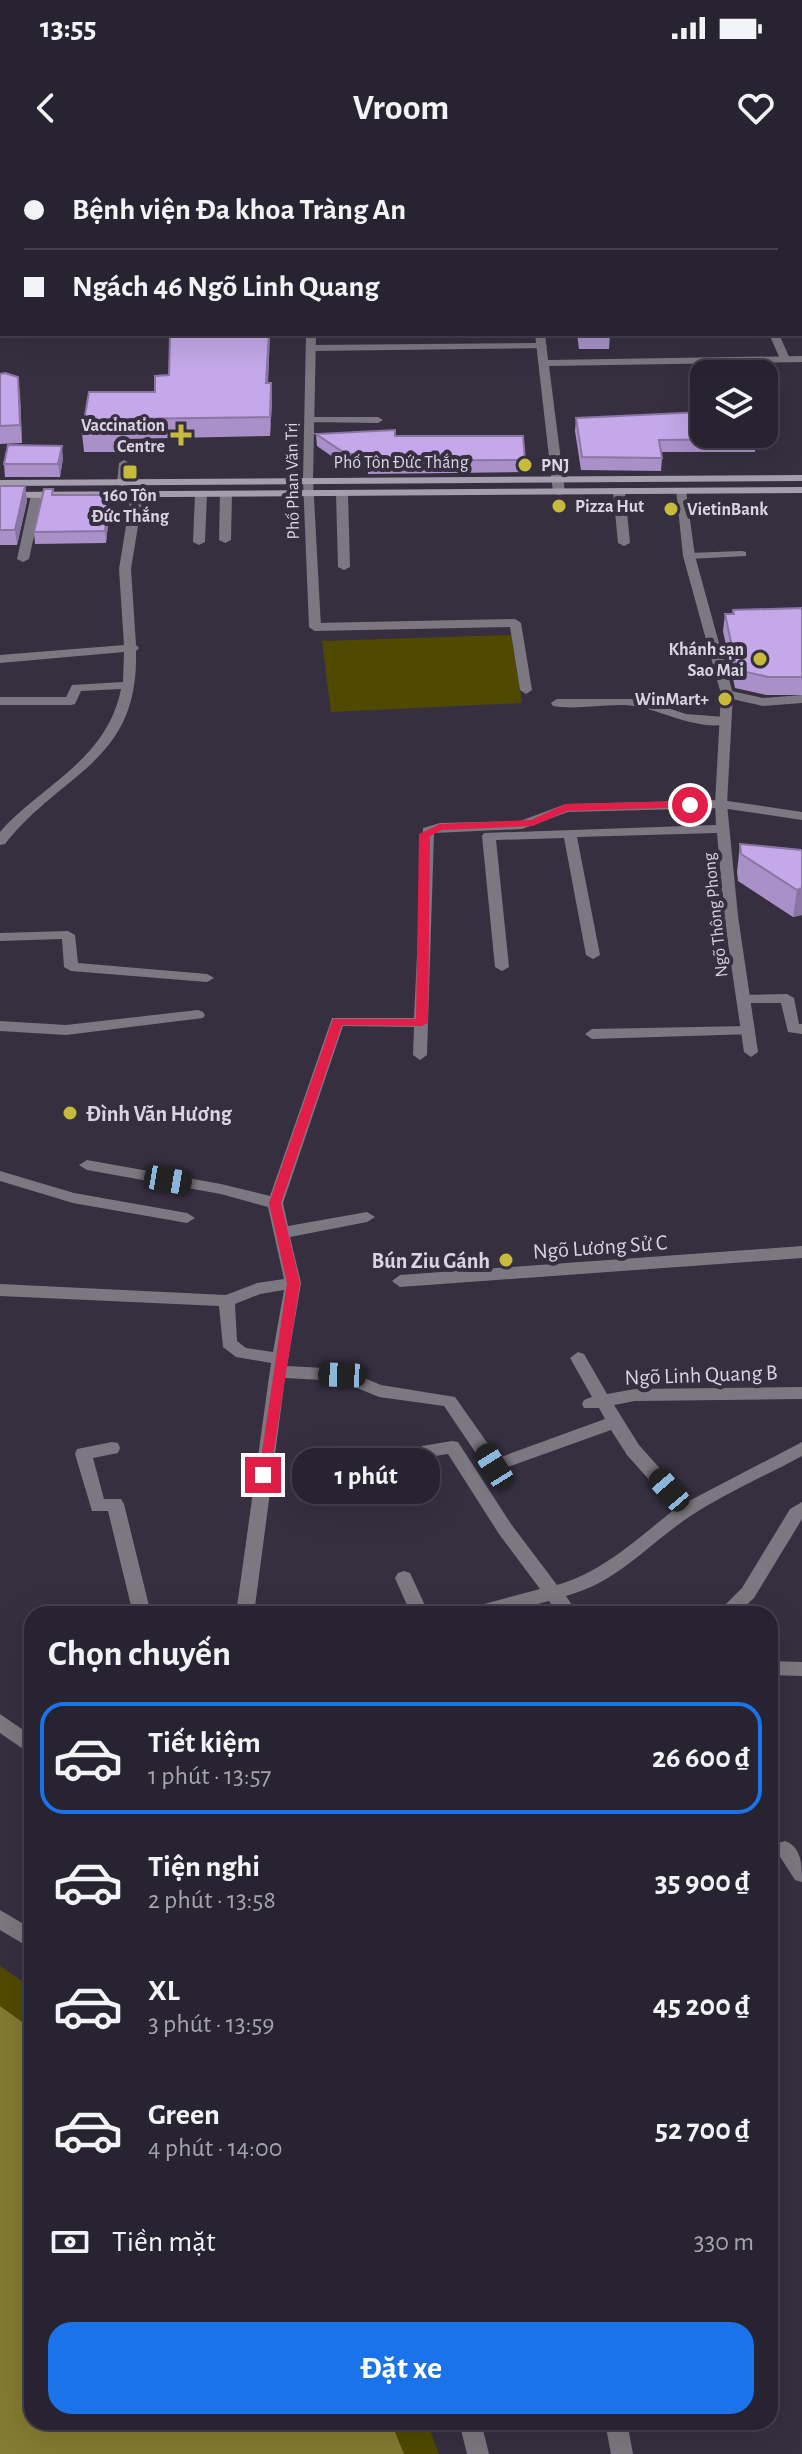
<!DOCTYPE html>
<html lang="vi">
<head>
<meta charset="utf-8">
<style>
  body { margin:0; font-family:"Alegreya Sans",sans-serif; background:#342f3c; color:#f1f3f6; height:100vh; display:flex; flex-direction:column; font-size:30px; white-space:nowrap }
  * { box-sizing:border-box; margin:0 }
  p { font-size:26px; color:#a5a4ab }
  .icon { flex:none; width:44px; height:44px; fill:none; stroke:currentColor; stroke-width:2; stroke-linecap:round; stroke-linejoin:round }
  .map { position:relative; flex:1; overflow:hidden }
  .panel { position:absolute; left:24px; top:1446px; width:754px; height:824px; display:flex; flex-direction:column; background:#282330; border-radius:24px; box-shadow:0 8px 32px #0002,0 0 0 2px #44404c }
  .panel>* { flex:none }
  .guide { position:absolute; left:0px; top:0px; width:802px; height:176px; box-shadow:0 8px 32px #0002,0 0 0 2px #44404c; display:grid; align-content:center; height:176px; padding:0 24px; background:#282330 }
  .buttons { position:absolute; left:690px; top:200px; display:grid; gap:16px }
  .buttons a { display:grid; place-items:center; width:88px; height:88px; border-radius:16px; background:#282330; box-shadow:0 8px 32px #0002,0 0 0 2px #44404c; font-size:40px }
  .end { position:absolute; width:36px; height:36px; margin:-18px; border:10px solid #e11d48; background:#fff; box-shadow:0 0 0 4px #fff }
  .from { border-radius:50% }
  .bubble { position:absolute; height:56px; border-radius:24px; background:#282330; box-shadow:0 8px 32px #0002,0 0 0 2px #44404c; font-size:26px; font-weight:700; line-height:56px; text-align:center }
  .car { position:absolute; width:24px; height:48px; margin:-24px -12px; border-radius:10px; box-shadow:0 0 6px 2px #0007; background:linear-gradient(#222 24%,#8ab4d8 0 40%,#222 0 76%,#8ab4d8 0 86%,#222 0) }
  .guide b { display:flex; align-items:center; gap:28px; height:76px; font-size:30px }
  .guide b+b { border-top:2px solid #44404c }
  .guide i { width:20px; height:20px; background:#f1f3f6 }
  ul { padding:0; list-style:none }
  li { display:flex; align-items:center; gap:24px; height:112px; margin:0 16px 12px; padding:0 8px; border:4px solid transparent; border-radius:24px }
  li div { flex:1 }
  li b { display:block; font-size:30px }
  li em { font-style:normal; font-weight:700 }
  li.on { border-color:#1a73e8 }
  li>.icon { width:72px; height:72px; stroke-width:1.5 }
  h2 { padding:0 24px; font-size:36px; line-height:96px }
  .pay { display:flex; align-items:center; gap:20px; height:88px; padding:0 24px; font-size:30px }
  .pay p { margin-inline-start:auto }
  .primary-button { display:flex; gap:16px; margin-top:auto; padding:16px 24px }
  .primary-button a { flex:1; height:92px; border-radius:24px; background:#1a73e8; color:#fff; font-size:32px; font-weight:700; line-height:92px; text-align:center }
  .status { display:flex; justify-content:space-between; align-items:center; height:56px; padding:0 40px; background:#282330; direction:ltr }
  .status svg { height:22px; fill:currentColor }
  header { display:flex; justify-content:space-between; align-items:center; height:104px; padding:0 24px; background:#282330; font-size:36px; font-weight:700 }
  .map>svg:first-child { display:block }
  .green { fill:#504a00 }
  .water { fill:#837b31 }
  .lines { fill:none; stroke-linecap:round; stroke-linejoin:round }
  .lane { fill:#7c7881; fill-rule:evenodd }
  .street { fill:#7c7881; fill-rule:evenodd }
  .secondary { fill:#a59fad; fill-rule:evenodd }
  .wall { fill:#a990c8 }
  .shaded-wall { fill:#8976a3 }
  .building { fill:#c4a8e9; stroke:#8976a3; stroke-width:2 }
  .route { fill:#e11d48 }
  .poi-dot { fill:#c8bb3b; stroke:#362f40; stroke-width:3 }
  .labels { text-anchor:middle; stroke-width:8; stroke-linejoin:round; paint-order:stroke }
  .far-poi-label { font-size:18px; font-weight:bold; fill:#d9d5e0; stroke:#362f40; text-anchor:end }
  .far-street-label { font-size:18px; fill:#d9d5e0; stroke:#362f40 }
  .poi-label { font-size:22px; font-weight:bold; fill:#d9d5e0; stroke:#362f40; text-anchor:start }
  .street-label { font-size:22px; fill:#d9d5e0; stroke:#362f40 }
</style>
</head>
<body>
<div class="status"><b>13:55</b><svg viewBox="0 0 49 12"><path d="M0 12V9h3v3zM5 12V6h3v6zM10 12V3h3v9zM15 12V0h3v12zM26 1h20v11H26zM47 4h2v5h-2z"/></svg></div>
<header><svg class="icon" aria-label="back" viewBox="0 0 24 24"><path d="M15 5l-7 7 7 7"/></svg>Vroom<svg class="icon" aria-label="heart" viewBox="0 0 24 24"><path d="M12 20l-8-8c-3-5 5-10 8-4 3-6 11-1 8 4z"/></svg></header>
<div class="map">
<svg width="802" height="2294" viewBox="0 0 802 2294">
  <rect width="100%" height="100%" fill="#362f40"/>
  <path class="green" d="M511,475L522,543L331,552L322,481Z
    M0,1806L32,1828V1869L0,1846Z
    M391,2262H427L439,2294H404Z"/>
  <path class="water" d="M0,1846L32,1869V2262H391L404,2294H0Z"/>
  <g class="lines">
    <path class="lane" d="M0,0H7L2,2L1,36Z
      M113,0H123V2H113Z
      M286,0H296V2H286Z
      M462,0H472L461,2Z
      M624,0H645L622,2Z
      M800,150H802V156H800Z
      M769,174H779L790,199L789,201H781Z
      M542,183L547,186L546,188L311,191L306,188L311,185Z
      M309,257H378L383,260L378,263L305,262V258Z
      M124,300L129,303L127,323L122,326L117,323L119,303Z
      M619,328L625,331L630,383L624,386L618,383L613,331Z
      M342,330L348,333L350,407L344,410L338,407L336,333Z
      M201,331L207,334L205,382L199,385L193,382L195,334Z
      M226,331L232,334L231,380L225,383L219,380L220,334Z
      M37,332L43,335L29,399L23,402L17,399L31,335Z
      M137,332L143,335L131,409L136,485L139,488L136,491C139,603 62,611 5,684L0,685V672L7,664C51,621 108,595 121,529L81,531L75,544L71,545H0V537H66L72,525L123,522L124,492L0,503V495L124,485L119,409L131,335Z
      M742,391L746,392V396L689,399L683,396L689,393Z
      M515,459L521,463L532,530L526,534L520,530L510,467L315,471L309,467L315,463Z
      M727,530L763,538L802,535V543L763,546L723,537L721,534Z
      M557,539H640L686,554L725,557L731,561C712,575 662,552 641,547C612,541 581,551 553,546L551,543Z
      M721,640L802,652V660L721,648L568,652L522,669L434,673L427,895L420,900L413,895L414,867L343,866L283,1043L288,1066L367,1052L375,1057L367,1062L290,1077L301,1123L287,1206L342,1209L381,1225L455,1237L498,1298L605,1259L599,1248H584L582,1244L584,1240L592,1237L570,1198L578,1192L584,1194L607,1234L635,1229L802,1227V1239L635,1241L614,1245L639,1285L689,1341L802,1282V1296C765,1316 724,1334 689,1357C646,1386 618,1422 566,1436L578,1454H559L549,1441L500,1454H464L467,1449L473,1447L540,1429L499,1374L448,1294L428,1297L422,1296L420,1291L422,1286L452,1281L458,1282L511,1364L557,1425C603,1412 638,1378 675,1349L627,1295L611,1270L494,1312L488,1311L444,1246L379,1237L340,1221L285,1218L254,1454H236L271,1203L236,1197L223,1187L219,1146L0,1136V1124L226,1135L257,1123L284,1119L268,1047L221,1034L87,1010L79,1005L87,1000L221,1024L270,1036L332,858H414L423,668L440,663L520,661L566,644ZM284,1130L273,1192L246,1188L237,1181L235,1144L260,1134Z
      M68,771L75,775L78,803L207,814L214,818L207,822L71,811L64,807L62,779L0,781V773Z
      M787,834L794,838L799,864H802V874L788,872L781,843H743L736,839L743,835Z
      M198,850L203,852L205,855L203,858L66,875L0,871V861L66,865Z
      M748,866L753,868L755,871L753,874L592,879L585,874L592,869Z
      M0,1011L74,1033L187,1053L195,1058L187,1063L73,1043L0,1021Z
      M802,1086V1098L400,1127L392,1121L400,1115Z
      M112,1282L118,1283L120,1288L118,1293L93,1298L104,1339H121L124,1344L151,1454H133L108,1351H92L75,1294L77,1289Z
      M802,1342V1359L754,1438L737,1454H716L742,1428L790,1349Z
      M404,1411L410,1413L429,1454H411L395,1418L398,1413Z
      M0,1554L32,1576V1595L0,1573Z
      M785,1681C802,1687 802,1706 802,1722L795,1720L775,1689L778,1683Z
      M605,2262H627L633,2294H611Z"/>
    <path class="street" d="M502,0H512V2H502Z
      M306,174H316L313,320L321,467L315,471L309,467L303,320Z
      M535,174H545L548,200L802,196V202L549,206L565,332L559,335L553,332Z
      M676,329L686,331L695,396L733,534L727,644L738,756L758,892L751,897L744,892L724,756L717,673L577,677L600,795L593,799L586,795L564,678L496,680L509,807L502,811L495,807L482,676L484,673L716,665L715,644L721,534L683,396Z
      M770,1501L802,1502V1516L770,1515Z
      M0,1750L32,1769V1789L0,1770Z
      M459,2262H481L489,2294H467Z"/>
    <path class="secondary" d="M802,315V321L0,326V320Z
      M802,327V333L0,338V332Z"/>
  </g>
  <path class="wall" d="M472,0H501V2H472Z
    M770,0H802V70L800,2H772Z
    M800,78L802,80V144L800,140Z
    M170,174H270L268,223H271L272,242L270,276L124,279L122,292H84L82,273L155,232L169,215Z
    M577,174H610L609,189H579Z
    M0,214L20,235L22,283L0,284Z
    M576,258L756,279L755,292H661L662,298L661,311L581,310L575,271Z
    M316,274L395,276L525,300V312L368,314V306L347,307L317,286Z
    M63,298L60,317H5L4,304Z
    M0,326H25L27,341L17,385H0Z
    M53,329L54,335H109L110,347L106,383L35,384L34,372Z
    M802,448V535H766L735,528L723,471L725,454H732L733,450Z
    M740,684L802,690V755L793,757L738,721L737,712Z"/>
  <path class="shaded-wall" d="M802,46V57L801,63L800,64V47Z
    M269,174H270L267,242L266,223Z
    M18,217L20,235L22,283L20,265Z
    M271,223L272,242L270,276V257Z
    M123,259L124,279L122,292L121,273Z
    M62,286L63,298L60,317L58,304Z
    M25,326L27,341L17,385L15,370Z
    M109,335L110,347L106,383L105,371Z
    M802,728V755L793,757L797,730Z"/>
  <path class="building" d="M789,0H802V46L800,47V2H790Z
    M800,58L802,60V70H800Z
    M800,81H802V120L800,116Z
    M170,174H269L266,223H271L270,257L123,259L121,273H82L89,232H155V216L169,215Z
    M5,213L18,217L20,265L0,266V214Z
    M704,252V274H755L756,279L659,280L662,298L582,297L576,258Z
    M395,270V276H523L525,300L368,301V294H346L316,274Z
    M8,285L62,286L58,304H4Z
    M0,326H25L15,370H0Z
    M44,329H53L52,335H109L105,371L34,372Z
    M802,448V517H768L737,510L725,454H734L733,450Z
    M740,684L802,690V728L797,730L741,694Z"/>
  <path class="route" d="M690,641L694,647L567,651L533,666L442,670L430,676L428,863L422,866L342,865L281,1043L300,1123L270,1315L268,1319H258L287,1123L269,1043L333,859H416L419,674L440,664L531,660L566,644Z"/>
  <g class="poi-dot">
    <path d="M177 263h8v8h8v8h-8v8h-8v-8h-8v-8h8z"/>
    <circle cx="525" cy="305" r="8"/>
    <rect x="122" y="304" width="16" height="16" rx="4"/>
    <circle cx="559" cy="346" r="8"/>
    <circle cx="671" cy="349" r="8"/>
    <circle cx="760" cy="499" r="8"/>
    <circle cx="725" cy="539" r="8"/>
    <circle cx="70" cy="953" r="8"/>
    <circle cx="506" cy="1100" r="8"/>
  </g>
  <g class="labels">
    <g class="far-poi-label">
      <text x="165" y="271">Vaccination<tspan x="165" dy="21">Centre</tspan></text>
      <text x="541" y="311" text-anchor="start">PNJ</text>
      <text x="130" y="341" text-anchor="middle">160 Tôn<tspan x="130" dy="21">Đức Thắng</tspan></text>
      <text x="575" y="352" text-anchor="start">Pizza Hut</text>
      <text x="687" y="355" text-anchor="start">VietinBank</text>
      <text x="744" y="495">Khánh sạn<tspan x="744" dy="21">Sao Mai</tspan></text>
      <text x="709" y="545">WinMart+</text>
    </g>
    <g class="far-street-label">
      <text x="401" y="308">Phố Tôn Đức Thắng</text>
      <text transform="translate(292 321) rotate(-91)" y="6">Phố Phan Văn Trị</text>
      <text transform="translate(715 755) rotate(-96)" y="6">Ngõ Thông Phong</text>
    </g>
    <g class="poi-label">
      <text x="86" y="961">Đình Văn Hương</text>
      <text x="490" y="1108" text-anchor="end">Bún Ziu Gánh</text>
    </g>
    <g class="street-label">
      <text transform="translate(600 1086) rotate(-4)" y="8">Ngõ Lương Sử C</text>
      <text transform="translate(701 1214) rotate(-2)" y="8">Ngõ Linh Quang B</text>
    </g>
  </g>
</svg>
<div class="buttons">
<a><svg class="icon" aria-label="layers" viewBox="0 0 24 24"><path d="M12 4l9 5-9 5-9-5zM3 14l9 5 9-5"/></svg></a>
</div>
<i class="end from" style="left:690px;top:645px"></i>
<i class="end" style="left:263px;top:1315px"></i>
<div class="bubble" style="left:292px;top:1288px;width:148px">1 phút</div>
<i class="car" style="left:168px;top:1020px;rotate:100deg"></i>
<i class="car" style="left:342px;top:1215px;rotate:272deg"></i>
<i class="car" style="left:494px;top:1306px;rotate:328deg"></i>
<i class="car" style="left:669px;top:1330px;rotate:319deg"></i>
<div class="guide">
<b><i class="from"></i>Bệnh viện Đa khoa Tràng An</b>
<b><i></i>Ngách 46 Ngõ Linh Quang</b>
</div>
<section class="panel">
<h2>Chọn chuyến</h2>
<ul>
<li class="on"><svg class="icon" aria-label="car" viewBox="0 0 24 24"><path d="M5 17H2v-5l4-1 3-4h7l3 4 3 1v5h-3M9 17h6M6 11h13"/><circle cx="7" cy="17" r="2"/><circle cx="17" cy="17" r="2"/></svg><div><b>Tiết kiệm</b><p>1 phút · 13:57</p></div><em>26 600 ₫</em></li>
<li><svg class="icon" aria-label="car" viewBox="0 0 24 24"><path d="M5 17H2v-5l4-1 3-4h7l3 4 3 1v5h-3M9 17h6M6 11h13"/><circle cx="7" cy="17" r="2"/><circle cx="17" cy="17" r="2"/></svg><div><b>Tiện nghi</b><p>2 phút · 13:58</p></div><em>35 900 ₫</em></li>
<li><svg class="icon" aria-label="car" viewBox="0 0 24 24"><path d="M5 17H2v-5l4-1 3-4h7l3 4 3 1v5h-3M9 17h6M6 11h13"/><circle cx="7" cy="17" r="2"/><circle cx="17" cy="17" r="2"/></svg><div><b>XL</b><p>3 phút · 13:59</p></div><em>45 200 ₫</em></li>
<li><svg class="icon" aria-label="car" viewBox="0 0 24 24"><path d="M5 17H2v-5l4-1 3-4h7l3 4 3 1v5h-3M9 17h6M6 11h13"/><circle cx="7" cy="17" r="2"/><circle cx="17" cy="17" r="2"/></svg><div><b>Green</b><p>4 phút · 14:00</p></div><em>52 700 ₫</em></li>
</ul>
<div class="pay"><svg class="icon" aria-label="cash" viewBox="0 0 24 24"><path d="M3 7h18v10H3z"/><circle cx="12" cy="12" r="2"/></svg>Tiền mặt<p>330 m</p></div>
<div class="primary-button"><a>Đặt xe</a></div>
</section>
</div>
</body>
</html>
